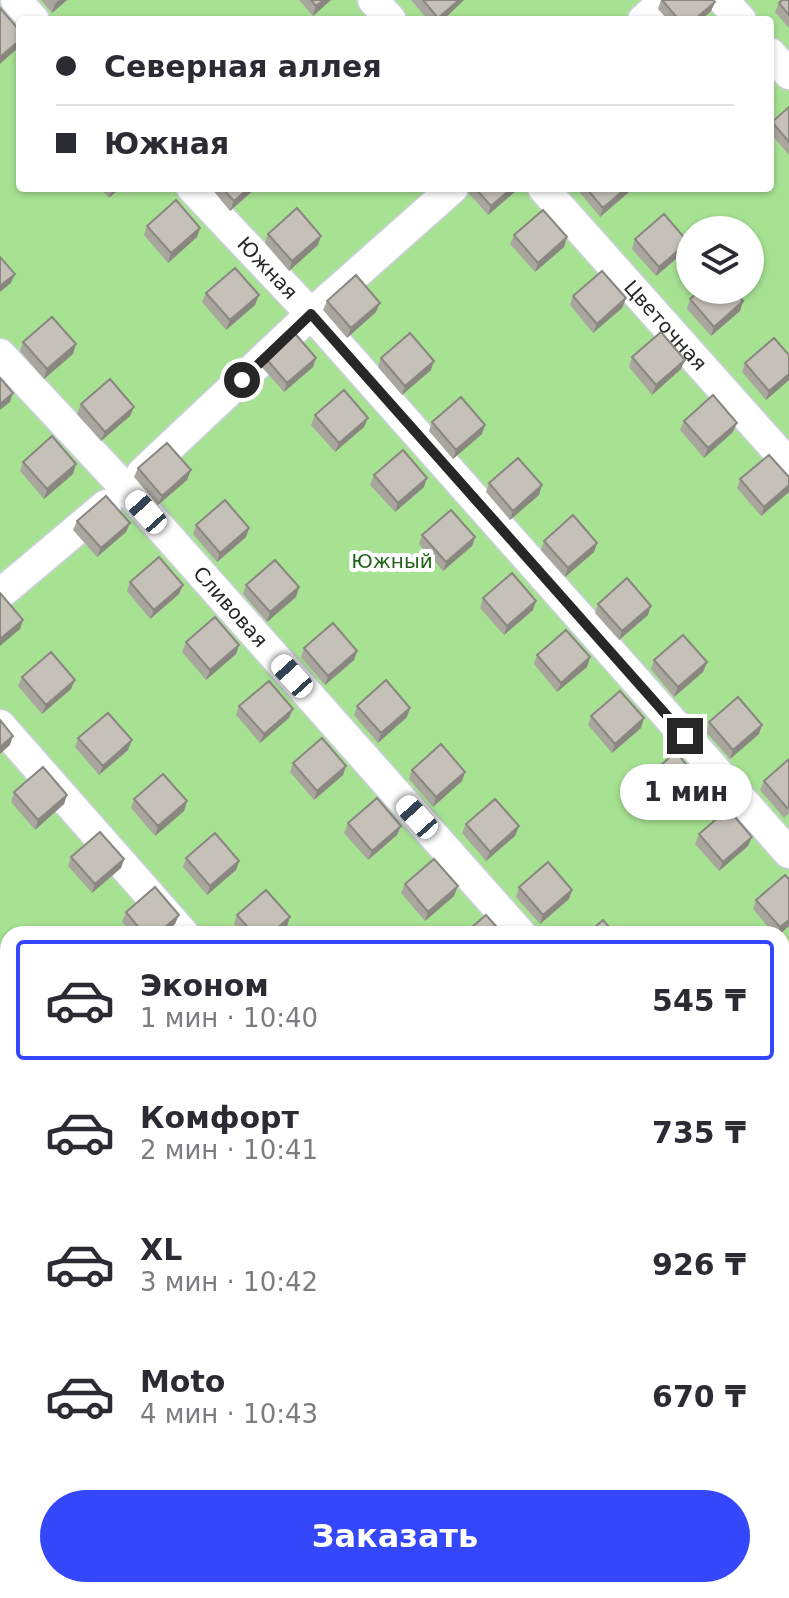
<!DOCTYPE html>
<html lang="ru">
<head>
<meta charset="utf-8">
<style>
  body { margin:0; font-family:"DejaVu Sans",sans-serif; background:#f7f7f7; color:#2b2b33; height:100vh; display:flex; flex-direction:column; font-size:30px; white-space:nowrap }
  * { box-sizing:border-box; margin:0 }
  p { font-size:26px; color:#7c7c81 }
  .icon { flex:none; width:44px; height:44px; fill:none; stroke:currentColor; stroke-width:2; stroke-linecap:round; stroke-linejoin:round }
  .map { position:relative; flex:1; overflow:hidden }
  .panel { position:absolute; left:0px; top:926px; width:790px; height:672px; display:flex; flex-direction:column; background:#fff; border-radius:24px 24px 0 0; box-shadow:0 2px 6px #0004 }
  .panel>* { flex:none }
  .hud { position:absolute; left:16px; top:16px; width:758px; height:176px; border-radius:8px; box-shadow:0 2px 6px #0004; display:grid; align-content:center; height:176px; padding:0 40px; background:#fff }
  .controls { position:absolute; left:676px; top:216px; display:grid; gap:16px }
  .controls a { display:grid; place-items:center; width:88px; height:88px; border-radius:50%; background:#fff; box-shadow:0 2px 6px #0004; font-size:40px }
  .end { position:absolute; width:36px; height:36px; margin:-18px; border:10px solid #272727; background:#fff; box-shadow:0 0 0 4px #fff }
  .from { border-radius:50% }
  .bubble { position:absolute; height:56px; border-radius:28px; background:#fff; box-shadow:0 2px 6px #0004; font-size:26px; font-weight:800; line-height:56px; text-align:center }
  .car { position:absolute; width:24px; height:48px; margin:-24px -12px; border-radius:10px; box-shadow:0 0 6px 2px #0007; background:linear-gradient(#fff 24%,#345 0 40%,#fff 0 76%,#345 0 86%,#fff 0) }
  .hud b { display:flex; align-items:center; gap:28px; height:76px; font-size:30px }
  .hud b+b { border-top:2px solid #e1e1e2 }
  .hud i { width:20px; height:20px; background:#2b2b33 }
  ul { padding:14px 0 0; list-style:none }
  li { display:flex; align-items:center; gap:24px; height:120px; margin:0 16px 12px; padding:0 24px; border:4px solid transparent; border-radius:8px }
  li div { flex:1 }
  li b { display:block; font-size:30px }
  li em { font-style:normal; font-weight:800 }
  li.selected { border-color:#3447fb }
  li>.icon { width:72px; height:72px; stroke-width:1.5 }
  .button { display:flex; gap:16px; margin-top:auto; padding:16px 40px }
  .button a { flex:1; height:92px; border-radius:48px; background:#3447fb; color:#fff; font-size:32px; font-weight:800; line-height:92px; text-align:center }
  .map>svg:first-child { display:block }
  .green { fill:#a7e293; fill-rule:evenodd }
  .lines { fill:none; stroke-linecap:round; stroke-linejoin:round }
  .minor-casing { stroke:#cdcfe1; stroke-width:33 }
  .minor { stroke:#fff; stroke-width:30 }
  .wall { fill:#a9a69e }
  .shaded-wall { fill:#8a8781 }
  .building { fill:#c5c1b8; stroke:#8a8781; stroke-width:2 }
  .route { stroke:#272727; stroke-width:10 }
  .labels { text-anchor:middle; stroke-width:8; stroke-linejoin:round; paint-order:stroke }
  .street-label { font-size:20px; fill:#272727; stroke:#fff }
  .park-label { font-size:20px; fill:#216318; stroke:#fff }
</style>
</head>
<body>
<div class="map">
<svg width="789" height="1598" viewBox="0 0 789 1598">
  <rect width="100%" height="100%" fill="#eae4d8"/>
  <path class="green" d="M0,0H789V1598H0ZM20,20H770V188H20ZM690,230H750V290H690ZM8,934H782V1590H8Z"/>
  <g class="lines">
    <g class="minor-casing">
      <g id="minor">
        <path d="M16,0L34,20"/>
        <path d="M373,0L391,20"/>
        <path d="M723,0L741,20"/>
        <path d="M643,20L665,0"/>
        <path d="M770,53L789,74"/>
        <path id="s1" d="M192,188L311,314L789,853"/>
        <path id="s2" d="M543,188L789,464"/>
        <path id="s3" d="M0,354L126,489L521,934"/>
        <path d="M142,473L311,314L453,188"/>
        <path d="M0,594L106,505"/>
        <path d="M0,725L184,934"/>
        <path d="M0,1114L8,1123"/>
        <path d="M782,1228L789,1235"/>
        <path d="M0,1509L8,1518"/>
        <path d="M782,1558L789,1551"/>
        <path d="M71,1590L79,1598"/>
        <path d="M424,1590L431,1598"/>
        <path d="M736,1598L746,1590"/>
      </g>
    </g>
    <use href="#minor" class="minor"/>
  </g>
  <path class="wall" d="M41,0H67L52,13Z
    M299,0H331L313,16Z
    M411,0H464L443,20H428Z
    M661,0H713L715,2L711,11L701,20H668L658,9Z
    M789,0V28L775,12L779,3Z
    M789,107V155L770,133L772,122Z
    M100,188H120L109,198Z
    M211,188H256L230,211Z
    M464,188H518L517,190L488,215Z
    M576,188H630L629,192L600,217Z
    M147,226L200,228L197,237L168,263L144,235Z
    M268,234L318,245L289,271L265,243Z
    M514,235L567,237L564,247L535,272L510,244Z
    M635,239L685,251L656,276L632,249Z
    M206,293L255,305L226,330L202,302Z
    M573,296L626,298L622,308L593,333L570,305Z
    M690,299L743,301L740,311L711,336L687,309Z
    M327,301L376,312L347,338L323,310Z
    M23,342L73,354L44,379L20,351Z
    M263,355L313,367L284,392L260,365Z
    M789,355V380L766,400L742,372L745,363Z
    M632,357L681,369L652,395L629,367Z
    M381,358L431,370L402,395L378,367Z
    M81,404L130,416L101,441L77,414Z
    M315,415L364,427L335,452L311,425Z
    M684,421L733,432L704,458L680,430Z
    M432,422L482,434L453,459L429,431Z
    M23,462L73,474L44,499L20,471Z
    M138,468L191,470L187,480L158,505L134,477Z
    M374,475L424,487L395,512L370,485Z
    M789,477V492L761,516L737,488L740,479Z
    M489,483L539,495L510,520L486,492Z
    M77,521L130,523L126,532L97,557L73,530Z
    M196,525L249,528L246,537L217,562L193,534Z
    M422,535L475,537L472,546L443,571L419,544Z
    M544,541L597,543L594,552L565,577L541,550Z
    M130,582L183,585L179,594L150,619L127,591Z
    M246,585L299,587L296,597L267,622L243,594Z
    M483,598L533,610L504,635L480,608Z
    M598,604L648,615L619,640L595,613Z
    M186,642L239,645L236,654L206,680L182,652Z
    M304,648L357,651L354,660L325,685L301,657Z
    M537,655L590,657L587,667L557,692L534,664Z
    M654,660L707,662L703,672L674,697L651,669Z
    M22,677L71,689L42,714L18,686Z
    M239,706L289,718L260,743L236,715Z
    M357,706L407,717L378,743L354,715Z
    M591,716L641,728L612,753L588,725Z
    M709,722L759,734L730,759L706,732Z
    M78,738L128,750L99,775L75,747Z
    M789,759V813L784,818L760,790L764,781Z
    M293,763L346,766L343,775L314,800L290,772Z
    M412,770L465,772L462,781L433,807L409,779Z
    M647,777L699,780L696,789L667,814L643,787Z
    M14,792L67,795L64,804L35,830L11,802Z
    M134,799L187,801L184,811L155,836L131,808Z
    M348,823L401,826L397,835L368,860L344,833Z
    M466,824L515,836L486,861L462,833Z
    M699,834L748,846L719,871L695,844Z
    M71,857L124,859L121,868L92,893L68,866Z
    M186,858L239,861L236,870L207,895L183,867Z
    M405,884L454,896L425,921L401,893Z
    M519,887L572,890L569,899L540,924L516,897Z
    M756,900L789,926L780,934H774L753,909Z
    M126,912L175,924L164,934H133L122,922Z
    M237,915L290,917L287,926L278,934H243L234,924Z
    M7,1235H8V1249L4,1245Z
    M789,1300V1320L782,1312L786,1303Z
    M344,1590H398L390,1598H351Z"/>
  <path class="shaded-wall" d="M59,0H67L52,13L55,4Z
    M324,0H331L313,16L316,6Z
    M459,0H464L443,20H437L438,18Z
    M715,2L711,11L701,20H694Z
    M20,40V46L0,64V57Z
    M113,188H120L109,198Z
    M249,188H256L230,211L234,201Z
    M512,188H518L517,190L488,215L491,206Z
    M626,188H630L629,192L600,217L603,208Z
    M200,228L197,237L168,263L171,253Z
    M321,236L318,245L289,271L292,261Z
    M567,237L564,247L535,272L538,263Z
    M688,242L685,251L656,276L659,267Z
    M15,274L11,283L0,292V286Z
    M259,295L255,305L226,330L230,320Z
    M626,298L622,308L593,333L597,324Z
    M743,301L740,311L711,336L714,327Z
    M380,303L376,312L347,338L351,328Z
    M76,344L73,354L44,379L47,369Z
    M316,358L313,367L284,392L287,383Z
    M685,360L681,369L652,395L656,385Z
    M434,361L431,370L402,395L405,386Z
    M789,374V380L766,400L769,391Z
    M13,393L10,402L0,410V404Z
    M134,407L130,416L101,441L105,432Z
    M368,418L364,427L335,452L339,443Z
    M737,423L733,432L704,458L708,448Z
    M485,425L482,434L453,459L456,450Z
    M76,464L73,474L44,499L47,489Z
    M191,470L187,480L158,505L162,496Z
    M427,478L424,487L395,512L398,503Z
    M542,485L539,495L510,520L513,511Z
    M789,485V492L761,516L764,507Z
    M130,523L126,532L97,557L101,548Z
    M249,528L246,537L217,562L220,553Z
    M475,537L472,546L443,571L446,562Z
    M597,543L594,552L565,577L568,568Z
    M183,585L179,594L150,619L154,610Z
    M299,587L296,597L267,622L270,612Z
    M536,601L533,610L504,635L507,626Z
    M651,606L648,615L619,640L622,631Z
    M23,620L20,629L0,646V639Z
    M239,645L236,654L206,680L210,670Z
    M357,651L354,660L325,685L328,676Z
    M590,657L587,667L557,692L561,683Z
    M707,662L703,672L674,697L678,687Z
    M75,680L71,689L42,714L46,705Z
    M410,708L407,717L378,743L381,733Z
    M293,709L289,718L260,743L264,734Z
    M644,718L641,728L612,753L615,744Z
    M762,725L759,734L730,759L733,750Z
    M13,736L10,745L0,754V747Z
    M132,740L128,750L99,775L103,766Z
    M346,766L343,775L314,800L317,791Z
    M465,772L462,781L433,807L436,797Z
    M699,780L696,789L667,814L670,805Z
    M67,795L64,804L35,830L38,820Z
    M187,801L184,811L155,836L158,826Z
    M401,826L397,835L368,860L372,851Z
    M519,826L515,836L486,861L490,852Z
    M752,837L748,846L719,871L723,862Z
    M124,859L121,868L92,893L95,884Z
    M239,861L236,870L207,895L210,886Z
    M458,886L454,896L425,921L428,912Z
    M572,890L569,899L540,924L543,915Z
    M179,915L175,924L164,934H157Z
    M290,917L287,926L278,934H270Z
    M789,920V926L780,934H778L780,927Z
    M7,957L3,966L0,969V962Z
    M789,1132V1139L782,1145V1139Z
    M8,1163L6,1171L0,1176V1170Z
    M8,1390V1396L0,1403V1396Z
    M392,1590H398L390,1598H383Z"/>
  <path class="building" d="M311,0H324L316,6Z
    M423,0H459L438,18Z
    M662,0H713L715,2L694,20H679Z
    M782,0H789V15L779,3Z
    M0,8L20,31V40L0,57Z
    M789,107V142L772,122Z
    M222,188H249L234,201Z
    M475,188H512L491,206Z
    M586,188H626L603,208Z
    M176,200L200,228L171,253L147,226Z
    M297,208L321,236L292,261L268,234Z
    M543,210L567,237L538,263L514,235Z
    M664,214L688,242L659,267L635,239Z
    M0,257L15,274L0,286Z
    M235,268L259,295L230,320L206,293Z
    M602,271L626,298L597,324L573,296Z
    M356,275L380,303L351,328L327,301Z
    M701,290H733L743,301L714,327L690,299Z
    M52,317L76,344L47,369L23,342Z
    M292,330L316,358L287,383L263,355Z
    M661,332L685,360L656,385L632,357Z
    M410,333L434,361L405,386L381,358Z
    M774,338L789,355V374L769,391L745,363Z
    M0,378L13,393L0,404Z
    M110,379L134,407L105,432L81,404Z
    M344,390L368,418L339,443L315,415Z
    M713,395L737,423L708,448L684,421Z
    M461,397L485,425L456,450L432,422Z
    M52,436L76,464L47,489L23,462Z
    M167,443L191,470L162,496L138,468Z
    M403,450L427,478L398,503L374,475Z
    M769,455L789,477V485L764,507L740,479Z
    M518,458L542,485L513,511L489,483Z
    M106,496L130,523L101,548L77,521Z
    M225,500L249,528L220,553L196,525Z
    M451,510L475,537L446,562L422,535Z
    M573,515L597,543L568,568L544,541Z
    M159,557L183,585L154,610L130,582Z
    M275,560L299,587L270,612L246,585Z
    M512,573L536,601L507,626L483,598Z
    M627,578L651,606L622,631L598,604Z
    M0,593L23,620L0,639Z
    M215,617L239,645L210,670L186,642Z
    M333,623L357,651L328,676L304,648Z
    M566,630L590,657L561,683L537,655Z
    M683,635L707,662L678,687L654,660Z
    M51,652L75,680L46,705L22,677Z
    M386,680L410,708L381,733L357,706Z
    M269,681L293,709L264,734L239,706Z
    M620,691L644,718L615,744L591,716Z
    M738,697L762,725L733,750L709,722Z
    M108,713L132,740L103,766L78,738Z
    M0,720L13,736L0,747Z
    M322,738L346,766L317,791L293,763Z
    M441,744L465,772L436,797L412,770Z
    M676,752L699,780L670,805L647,777Z
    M789,759V807L787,808L764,781Z
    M43,767L67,795L38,820L14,792Z
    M163,774L187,801L158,826L134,799Z
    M377,798L401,826L372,851L348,823Z
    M495,799L519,826L490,852L466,824Z
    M728,809L752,837L723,862L699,834Z
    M100,832L124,859L95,884L71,857Z
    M215,833L239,861L210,886L186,858Z
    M434,859L458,886L428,912L405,884Z
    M548,862L572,890L543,915L519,887Z
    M785,875L789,879V920L780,927L756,900Z
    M155,887L179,915L157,934H144L126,912Z
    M266,890L290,917L270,934H254L237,915Z
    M486,915L503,934H464Z
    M603,920L615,934H587Z
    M0,949L7,957L0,962Z
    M782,1114L789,1122V1132L782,1139Z
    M0,1152L8,1161V1163L0,1170Z
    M0,1353L8,1362V1390L0,1396Z
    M8,1570V1590H32L36,1594L32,1598H0V1577Z
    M356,1590H392L383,1598H363Z
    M583,1590H585L592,1598H573Z
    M214,1592L219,1598H207Z"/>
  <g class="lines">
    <path class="route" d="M242,380L311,314L685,736"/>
  </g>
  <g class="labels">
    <g class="street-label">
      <text dy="7" stroke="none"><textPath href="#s1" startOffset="110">Южная</textPath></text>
      <text dy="7" stroke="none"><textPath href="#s2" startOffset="184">Цветочная</textPath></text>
      <text dy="7" stroke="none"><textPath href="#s3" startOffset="342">Сливовая</textPath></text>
    </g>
    <g class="park-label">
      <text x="392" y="568">Южный</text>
    </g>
  </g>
</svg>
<div class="controls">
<a><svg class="icon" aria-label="layers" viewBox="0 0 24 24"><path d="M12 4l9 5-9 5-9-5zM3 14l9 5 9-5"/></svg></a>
</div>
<i class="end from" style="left:242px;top:380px"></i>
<i class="end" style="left:685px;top:736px"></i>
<div class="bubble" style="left:620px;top:764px;width:132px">1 мин</div>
<i class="car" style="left:146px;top:512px;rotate:318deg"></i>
<i class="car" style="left:292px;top:676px;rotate:318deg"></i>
<i class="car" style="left:417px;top:817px;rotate:318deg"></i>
<div class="hud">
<b><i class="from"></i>Северная аллея</b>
<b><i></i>Южная</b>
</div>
<section class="panel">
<ul>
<li class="selected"><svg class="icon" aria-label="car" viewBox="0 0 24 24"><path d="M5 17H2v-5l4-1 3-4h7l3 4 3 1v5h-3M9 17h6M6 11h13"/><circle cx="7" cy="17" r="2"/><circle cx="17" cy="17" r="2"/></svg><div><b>Эконом</b><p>1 мин · 10:40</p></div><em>545 ₸</em></li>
<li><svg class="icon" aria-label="car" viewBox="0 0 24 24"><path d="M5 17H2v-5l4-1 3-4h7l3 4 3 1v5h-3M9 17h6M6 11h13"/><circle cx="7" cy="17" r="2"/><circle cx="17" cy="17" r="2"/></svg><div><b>Комфорт</b><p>2 мин · 10:41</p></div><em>735 ₸</em></li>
<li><svg class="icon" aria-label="car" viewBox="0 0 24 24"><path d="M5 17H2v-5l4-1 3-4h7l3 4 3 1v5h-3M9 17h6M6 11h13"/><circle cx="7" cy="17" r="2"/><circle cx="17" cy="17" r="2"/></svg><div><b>XL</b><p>3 мин · 10:42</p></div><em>926 ₸</em></li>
<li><svg class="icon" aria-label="car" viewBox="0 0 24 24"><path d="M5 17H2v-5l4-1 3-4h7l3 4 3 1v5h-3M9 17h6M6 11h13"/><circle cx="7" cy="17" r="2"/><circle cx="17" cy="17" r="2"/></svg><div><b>Moto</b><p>4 мин · 10:43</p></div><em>670 ₸</em></li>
</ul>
<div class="button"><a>Заказать</a></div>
</section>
</div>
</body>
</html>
